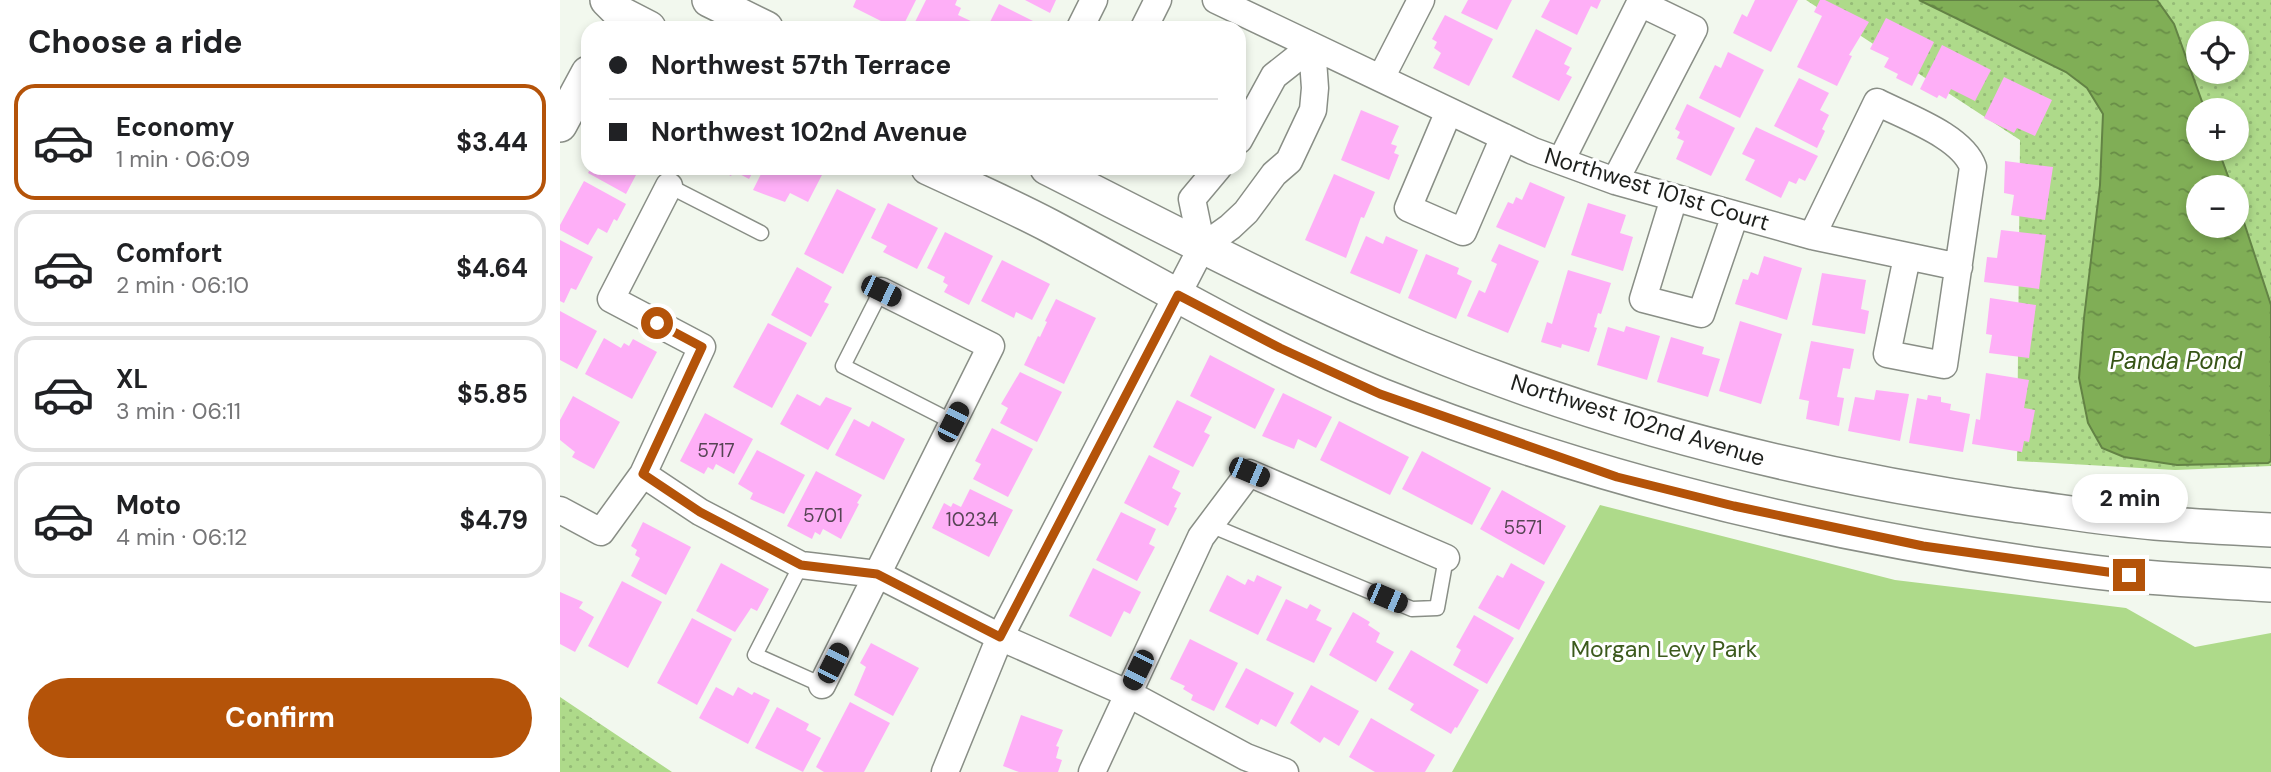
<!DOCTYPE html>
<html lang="en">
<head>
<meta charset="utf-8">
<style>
  body { margin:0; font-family:"DM Sans",sans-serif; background:#f6f6f6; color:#202124; height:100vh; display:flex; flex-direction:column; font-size:26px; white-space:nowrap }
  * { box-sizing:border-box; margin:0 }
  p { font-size:23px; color:#757577 }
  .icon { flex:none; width:38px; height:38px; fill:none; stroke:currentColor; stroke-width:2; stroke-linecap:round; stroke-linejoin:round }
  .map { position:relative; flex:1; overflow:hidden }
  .details { display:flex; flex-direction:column; background:#fff; width:560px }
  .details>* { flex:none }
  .top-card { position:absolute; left:21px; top:21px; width:665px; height:154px; border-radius:21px; box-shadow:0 4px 10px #0003; display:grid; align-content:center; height:154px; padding:0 28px; background:#fff }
  .fabs { position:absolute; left:1626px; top:21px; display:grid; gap:14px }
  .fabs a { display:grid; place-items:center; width:63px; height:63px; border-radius:50%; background:#fff; box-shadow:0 4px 10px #0003; font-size:35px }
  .end { position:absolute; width:32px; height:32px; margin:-16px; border:9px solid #b45309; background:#fff; box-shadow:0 0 0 4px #fff }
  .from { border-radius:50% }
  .bubble { position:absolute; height:49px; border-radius:24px; background:#fff; box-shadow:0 4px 10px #0003; font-size:23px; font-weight:700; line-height:49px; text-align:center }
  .car { position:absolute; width:21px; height:42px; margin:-21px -10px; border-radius:9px; box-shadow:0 0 5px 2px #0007; background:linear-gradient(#222 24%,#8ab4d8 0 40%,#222 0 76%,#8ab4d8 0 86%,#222 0) }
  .top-card b { display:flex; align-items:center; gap:24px; height:66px; font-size:26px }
  .top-card b+b { border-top:2px solid #e0e0e0 }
  .top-card i { width:18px; height:18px; background:#202124 }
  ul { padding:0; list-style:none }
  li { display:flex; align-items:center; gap:21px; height:116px; margin:0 14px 10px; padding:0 14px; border:4px solid #e0e0e0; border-radius:21px }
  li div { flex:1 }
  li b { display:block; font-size:26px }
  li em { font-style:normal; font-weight:700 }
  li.active { border-color:#b45309 }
  li>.icon { width:63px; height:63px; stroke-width:1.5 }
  h2 { padding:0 28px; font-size:32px; line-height:84px }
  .cta { display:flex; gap:14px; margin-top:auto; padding:14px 28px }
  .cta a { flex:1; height:80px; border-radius:42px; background:#b45309; color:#fff; font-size:28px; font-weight:700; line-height:80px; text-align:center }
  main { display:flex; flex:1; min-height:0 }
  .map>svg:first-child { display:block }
  .grass { fill:url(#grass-dots); fill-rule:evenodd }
  .park { fill:#aeda8a }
  .water { fill:url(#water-ripples); stroke:#638345; stroke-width:2 }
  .building { fill:#feaff7 }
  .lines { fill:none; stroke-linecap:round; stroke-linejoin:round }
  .service-casing { stroke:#898e86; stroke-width:17 }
  .minor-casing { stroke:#898e86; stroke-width:29 }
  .tertiary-casing { stroke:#898e86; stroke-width:36 }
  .service { stroke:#fff; stroke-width:14 }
  .minor { stroke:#fff; stroke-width:26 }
  .tertiary { stroke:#fff; stroke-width:33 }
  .route { stroke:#b45309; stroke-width:9 }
  .labels { text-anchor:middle; stroke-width:6; stroke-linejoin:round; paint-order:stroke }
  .number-label { font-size:19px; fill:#564454 }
  .street-label { font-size:23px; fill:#1e201d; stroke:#fff }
  .park-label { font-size:23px; fill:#3c5a1d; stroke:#fff }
  .water-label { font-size:24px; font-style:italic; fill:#365416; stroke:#fff }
</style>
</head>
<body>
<main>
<section class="details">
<h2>Choose a ride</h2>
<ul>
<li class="active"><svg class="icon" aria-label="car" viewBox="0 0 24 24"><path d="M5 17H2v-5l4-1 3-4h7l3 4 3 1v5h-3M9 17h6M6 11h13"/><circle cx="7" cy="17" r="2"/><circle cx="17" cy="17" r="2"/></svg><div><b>Economy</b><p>1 min · 06:09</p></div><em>$3.44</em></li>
<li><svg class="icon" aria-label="car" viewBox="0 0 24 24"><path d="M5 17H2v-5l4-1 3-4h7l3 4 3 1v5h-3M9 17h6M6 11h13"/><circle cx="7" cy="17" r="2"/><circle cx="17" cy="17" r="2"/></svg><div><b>Comfort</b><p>2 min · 06:10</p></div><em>$4.64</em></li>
<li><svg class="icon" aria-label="car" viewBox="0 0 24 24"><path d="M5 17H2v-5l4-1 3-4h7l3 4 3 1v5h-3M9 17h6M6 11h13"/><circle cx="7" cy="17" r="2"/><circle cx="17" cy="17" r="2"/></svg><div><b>XL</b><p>3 min · 06:11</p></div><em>$5.85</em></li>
<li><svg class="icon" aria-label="car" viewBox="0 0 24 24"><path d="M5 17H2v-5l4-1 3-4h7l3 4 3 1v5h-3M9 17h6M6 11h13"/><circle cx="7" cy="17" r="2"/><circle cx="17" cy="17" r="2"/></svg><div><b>Moto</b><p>4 min · 06:12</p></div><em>$4.79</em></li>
</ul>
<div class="cta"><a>Confirm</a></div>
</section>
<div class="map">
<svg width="1711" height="772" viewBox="0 0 1711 772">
  <defs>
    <pattern id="grass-dots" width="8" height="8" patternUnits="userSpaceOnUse" patternTransform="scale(1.75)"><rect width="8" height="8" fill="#aeda8a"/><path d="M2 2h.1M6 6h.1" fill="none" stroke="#95bb77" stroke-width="1.8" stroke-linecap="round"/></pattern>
    <pattern id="water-ripples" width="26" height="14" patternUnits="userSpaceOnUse" patternTransform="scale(1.75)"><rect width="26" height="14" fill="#80ae56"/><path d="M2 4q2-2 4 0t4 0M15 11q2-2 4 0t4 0" fill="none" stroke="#688d47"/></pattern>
  </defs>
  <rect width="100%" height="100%" fill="#f2f8ee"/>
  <path class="grass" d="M1246,0H1359L1477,56L1506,72L1527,88L1543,114L1540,185L1524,318L1519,378L1528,423L1564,457L1617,465L1707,463L1711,461V466L1615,470L1457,461L1460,140Z
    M1597,0H1711V305L1677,201L1676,187H1672L1658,149H1676V110H1645L1614,24ZM1638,33H1676V72H1638Z
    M0,697L112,772H0Z"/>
  <path class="park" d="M1040,505L1335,580L1566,608L1635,647L1711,633V772H892Z"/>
  <path class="water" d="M1359,0H1597L1614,24L1645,110H1638V149H1658L1672,187H1638V226H1676L1677,201L1711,305V461L1708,463L1617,465L1564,457L1542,448L1528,423L1519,378L1524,318L1540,185L1543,114L1527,88L1506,72Z"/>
  <path class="building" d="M296,0H356L342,28H335L293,7Z
    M366,0H397L395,5L401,8L398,15L415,23L412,28H352Z
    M465,0H496L490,13Z
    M908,0H952L937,30L901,13Z
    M990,0H1041L1037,9L1031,6L1017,35L981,17Z
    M1195,0H1238L1211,52L1173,33L1182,14L1187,17Z
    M1260,0H1265L1309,22L1289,55L1292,56L1277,86L1237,67L1262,16L1254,12Z
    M439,4L479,24L477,28H427Z
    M885,15L933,39L909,86L873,68L881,53L874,48L877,42L872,39Z
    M1326,18L1374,42L1352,86L1336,78L1338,74L1324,67L1329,58L1310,49Z
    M976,29L1012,48L1004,64L1010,67L1006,74L1012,77L999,101L952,77Z
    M1382,45L1431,70L1415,101L1391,89L1386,99L1379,95L1377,98L1360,89Z
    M1168,52L1204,70L1180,118L1139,98L1155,65L1161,68Z
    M1444,77L1492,100L1475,136L1457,128L1454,133L1424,118Z
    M1239,78L1269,93L1260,110L1269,115L1262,129L1265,131L1257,148L1214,126Z
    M1127,104L1175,128L1151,176L1116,159L1124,141L1117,138L1120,132L1115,129Z
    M801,110L839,126L831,144L837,146L834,153L839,155L829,180L781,160Z
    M1196,127L1258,156L1245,181L1239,178L1236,184L1229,181L1221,198L1185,180L1195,160L1182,154Z
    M1445,161L1493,167L1485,220L1451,215L1454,195L1444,193Z
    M31,168H83L79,175L77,173L66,194L28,173Z
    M155,168H195L189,179L174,171L171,176Z
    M204,168H257L264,171L248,202L230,193L225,202L193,190Z
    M774,174L815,192L804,218L801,217L786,258L745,240Z
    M24,181L66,204L57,221L54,219L47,233L38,228L28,245L0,230V225Z
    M970,182L1005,197L985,248L936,227L948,202L953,204L956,197L962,200Z
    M277,189L316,209L283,274L244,254Z
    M328,203L378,228L357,269L323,252L327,246L311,238Z
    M1028,203L1066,215L1060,233L1073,237L1063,271L1011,255Z
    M1441,230L1486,235L1479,289L1424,282L1427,257L1437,258Z
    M385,232L433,256L409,305L384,292L388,285L383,282L385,277L367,268Z
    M806,236L823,244L826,236L858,250L840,294L790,273Z
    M0,240L33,257L16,290L11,288L4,303L0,301Z
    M939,244L979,261L948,333L907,316L919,290L925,293L937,264L931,261Z
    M866,254L899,268L897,274L912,281L896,319L848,298Z
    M1204,256L1242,268L1227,320L1175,304L1183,279L1188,280L1191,272L1198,275Z
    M442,260L490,284L472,320L456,312L454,318L421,301Z
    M237,267L272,287L264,302L269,304L251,337L211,315Z
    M1008,270L1051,283L1041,314L1038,313L1034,327L1037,328L1029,352L1002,344L1001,348L981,342L987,322L992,324Z
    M1262,273L1306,280L1301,309L1309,311L1305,334L1252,325Z
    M1430,298L1476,305L1469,358L1429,353L1432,335L1426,334Z
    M496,299L536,318L504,384L464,365L478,336L480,337L487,322L485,321Z
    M0,311L37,331L17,369L0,360Z
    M1180,321L1222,334L1201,404L1159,391Z
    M208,323L247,343L212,408L173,387Z
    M1066,326L1100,336L1087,380L1037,365L1048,327L1064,332Z
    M1111,337L1144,347L1142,354L1160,359L1148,397L1097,382Z
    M44,338L61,348L64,343L69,346L73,339L97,352L72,399L25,374Z
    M1251,341L1294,349L1290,369L1283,368L1277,397L1284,398L1279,426L1246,419L1249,401L1239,399Z
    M650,355L715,389L695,429L630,396Z
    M460,372L502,392L477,442L440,423L448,408L441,404Z
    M1426,373L1469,380L1464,408L1475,410L1469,442L1464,441L1462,452L1412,444L1416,419L1420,420Z
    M1316,390L1349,394L1340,441L1288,431L1295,397L1314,400Z
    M723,393L772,417L756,448L738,439L734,449L702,436Z
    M237,394L260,406L266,397L292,408L268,450L220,424Z
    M1368,395L1381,397V402L1391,404L1390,410L1410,414L1403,452L1349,443L1357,398L1367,400Z
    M13,396L60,422L34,469L12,457L15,452L0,440V420Z
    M617,400L652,417L644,432L650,435L633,467L593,447Z
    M145,413L193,439L174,474L156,464L153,470L148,467L144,474L120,461Z
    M294,419L309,427L312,421L345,439L324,480L275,455Z
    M779,421L849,457L830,495L760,460Z
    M432,428L473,449L448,497L413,479L421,464L415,461Z
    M197,450L245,475L224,514L190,499L193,493L178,484Z
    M862,451L931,488L912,525L842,489Z
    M589,455L620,471L612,488L621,493L614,507L617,508L608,526L564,503Z
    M256,471L302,495L297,503L299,504L281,539L263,529L260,535L255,532L252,539L227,526Z
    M410,489L453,510L429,557L372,528L384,503L391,507L393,503L401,507Z
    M942,490L1006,526L984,565L920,529Z
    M561,512L596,529L589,544L595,547L577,581L536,560Z
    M83,522L131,547L106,595L71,576L80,558L75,555L77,550L71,546Z
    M161,563L209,589L197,611L191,608L175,632L136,611Z
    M951,563L985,582L959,630L918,608L937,575L943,578Z
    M533,568L581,592L570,614L564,611L551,637L509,616Z
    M667,575L685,585L688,579L694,582L697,575L722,587L698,635L649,611Z
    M62,581L102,602L68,668L28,646Z
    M0,592L23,602L19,608L34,617L15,652L0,644Z
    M726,599L747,609L750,604L761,610L756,620L772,628L754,663L706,640Z
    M793,612L810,622L808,625L820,633L816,642L834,652L816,682L769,655Z
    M914,615L954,638L927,684L893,665L901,650L896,647Z
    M132,618L172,639L137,705L97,683Z
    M630,639L678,663L654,711L631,700L633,695L623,689L625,686L610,679Z
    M311,643L359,668L333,716L294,695L306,667L300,663Z
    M851,650L919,690L897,728L895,727L891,734L850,710L854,704L828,689Z
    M686,668L734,693L716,727L701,719L698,725L665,707Z
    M751,685L799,711L779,746L764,737L760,743L730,723Z
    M156,687L173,696L178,687L192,695L194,692L210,700L188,744L139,718Z
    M290,702L330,723L304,772H264L256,767Z
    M217,707L249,724L246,730L261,738L243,772L195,748Z
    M461,715L503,730L496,746L499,747L496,758L502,760L498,772H459L443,766Z
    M811,718L875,755L865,772H815L789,757Z"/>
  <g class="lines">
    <g class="service-casing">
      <path id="service" d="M109,186L201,233
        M321,291L283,366L393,422
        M650,525L852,609L877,608L886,558
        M241,565L195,655L262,685"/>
    </g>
    <g class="minor-casing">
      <path id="minor" d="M656,0L973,151L1055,181L1252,236L1399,267
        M520,28L534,0
        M584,28L598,0
        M821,78L861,0
        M889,111L848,208L903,232L944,137
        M679,140L714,76L752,46
        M1001,161L1080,3L1134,29L1055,181
        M1114,198L1083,299L1141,314L1175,215
        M1252,236L1317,102C1346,117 1402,136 1413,167L1384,365L1327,354L1347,257
        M642,247L632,199L658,168
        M83,474L140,512L241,565L317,574L440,637L567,693L686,757L725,772
        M0,510L41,532L83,474L142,347L51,299L109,186
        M262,685L431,346L321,291
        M385,772L440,637L642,247L670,227L686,212L714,174L729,161L753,110L755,88L752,46
        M532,772L641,537L689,473L886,558"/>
    </g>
    <g class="tertiary-casing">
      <path id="tertiary" d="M47,0L60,13L89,28
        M149,0L206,28
        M0,125L28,73
        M368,168C409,187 450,205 490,226C599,284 707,349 821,395C1046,485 1286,540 1526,571C1587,579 1649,581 1711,585
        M487,168C610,230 733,295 860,348C1050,427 1250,476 1453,505C1500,511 1547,519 1595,523C1633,526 1672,528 1711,530"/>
    </g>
    <use href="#service" class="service"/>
    <use href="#minor" class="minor"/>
    <use href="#tertiary" class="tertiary"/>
  </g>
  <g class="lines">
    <path class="route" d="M97,323L142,347L83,474L140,512L241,565L317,574L440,637L618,295L720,348L820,394L1057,477L1174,506L1363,546L1569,575"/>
  </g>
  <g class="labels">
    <g class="number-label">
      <text x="156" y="457">5717</text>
      <text x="263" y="522">5701</text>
      <text x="412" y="526">10234</text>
      <text x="963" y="534">5571</text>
    </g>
    <g class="street-label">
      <text transform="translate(1097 189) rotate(17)" y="8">Northwest 101st Court</text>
      <text transform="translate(1078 420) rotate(17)" y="8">Northwest 102nd Avenue</text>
    </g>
    <g class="park-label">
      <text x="1104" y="657">Morgan Levy Park</text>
    </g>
    <g class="water-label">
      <text x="1616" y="369">Panda Pond</text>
    </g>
  </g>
</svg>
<div class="fabs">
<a><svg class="icon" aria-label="locate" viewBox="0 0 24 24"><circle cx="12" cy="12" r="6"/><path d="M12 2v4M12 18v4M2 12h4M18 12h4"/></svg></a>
<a>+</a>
<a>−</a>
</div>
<i class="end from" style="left:97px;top:323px"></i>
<i class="end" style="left:1569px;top:575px"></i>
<div class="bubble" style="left:1512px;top:474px;width:116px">2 min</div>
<i class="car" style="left:321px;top:291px;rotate:116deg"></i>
<i class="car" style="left:393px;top:422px;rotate:27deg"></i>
<i class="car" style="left:689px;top:472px;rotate:113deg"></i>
<i class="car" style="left:827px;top:598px;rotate:113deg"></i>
<i class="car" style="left:273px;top:663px;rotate:27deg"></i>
<i class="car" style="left:578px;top:670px;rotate:206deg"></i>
<div class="top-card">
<b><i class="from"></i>Northwest 57th Terrace</b>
<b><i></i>Northwest 102nd Avenue</b>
</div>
</div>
</main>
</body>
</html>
